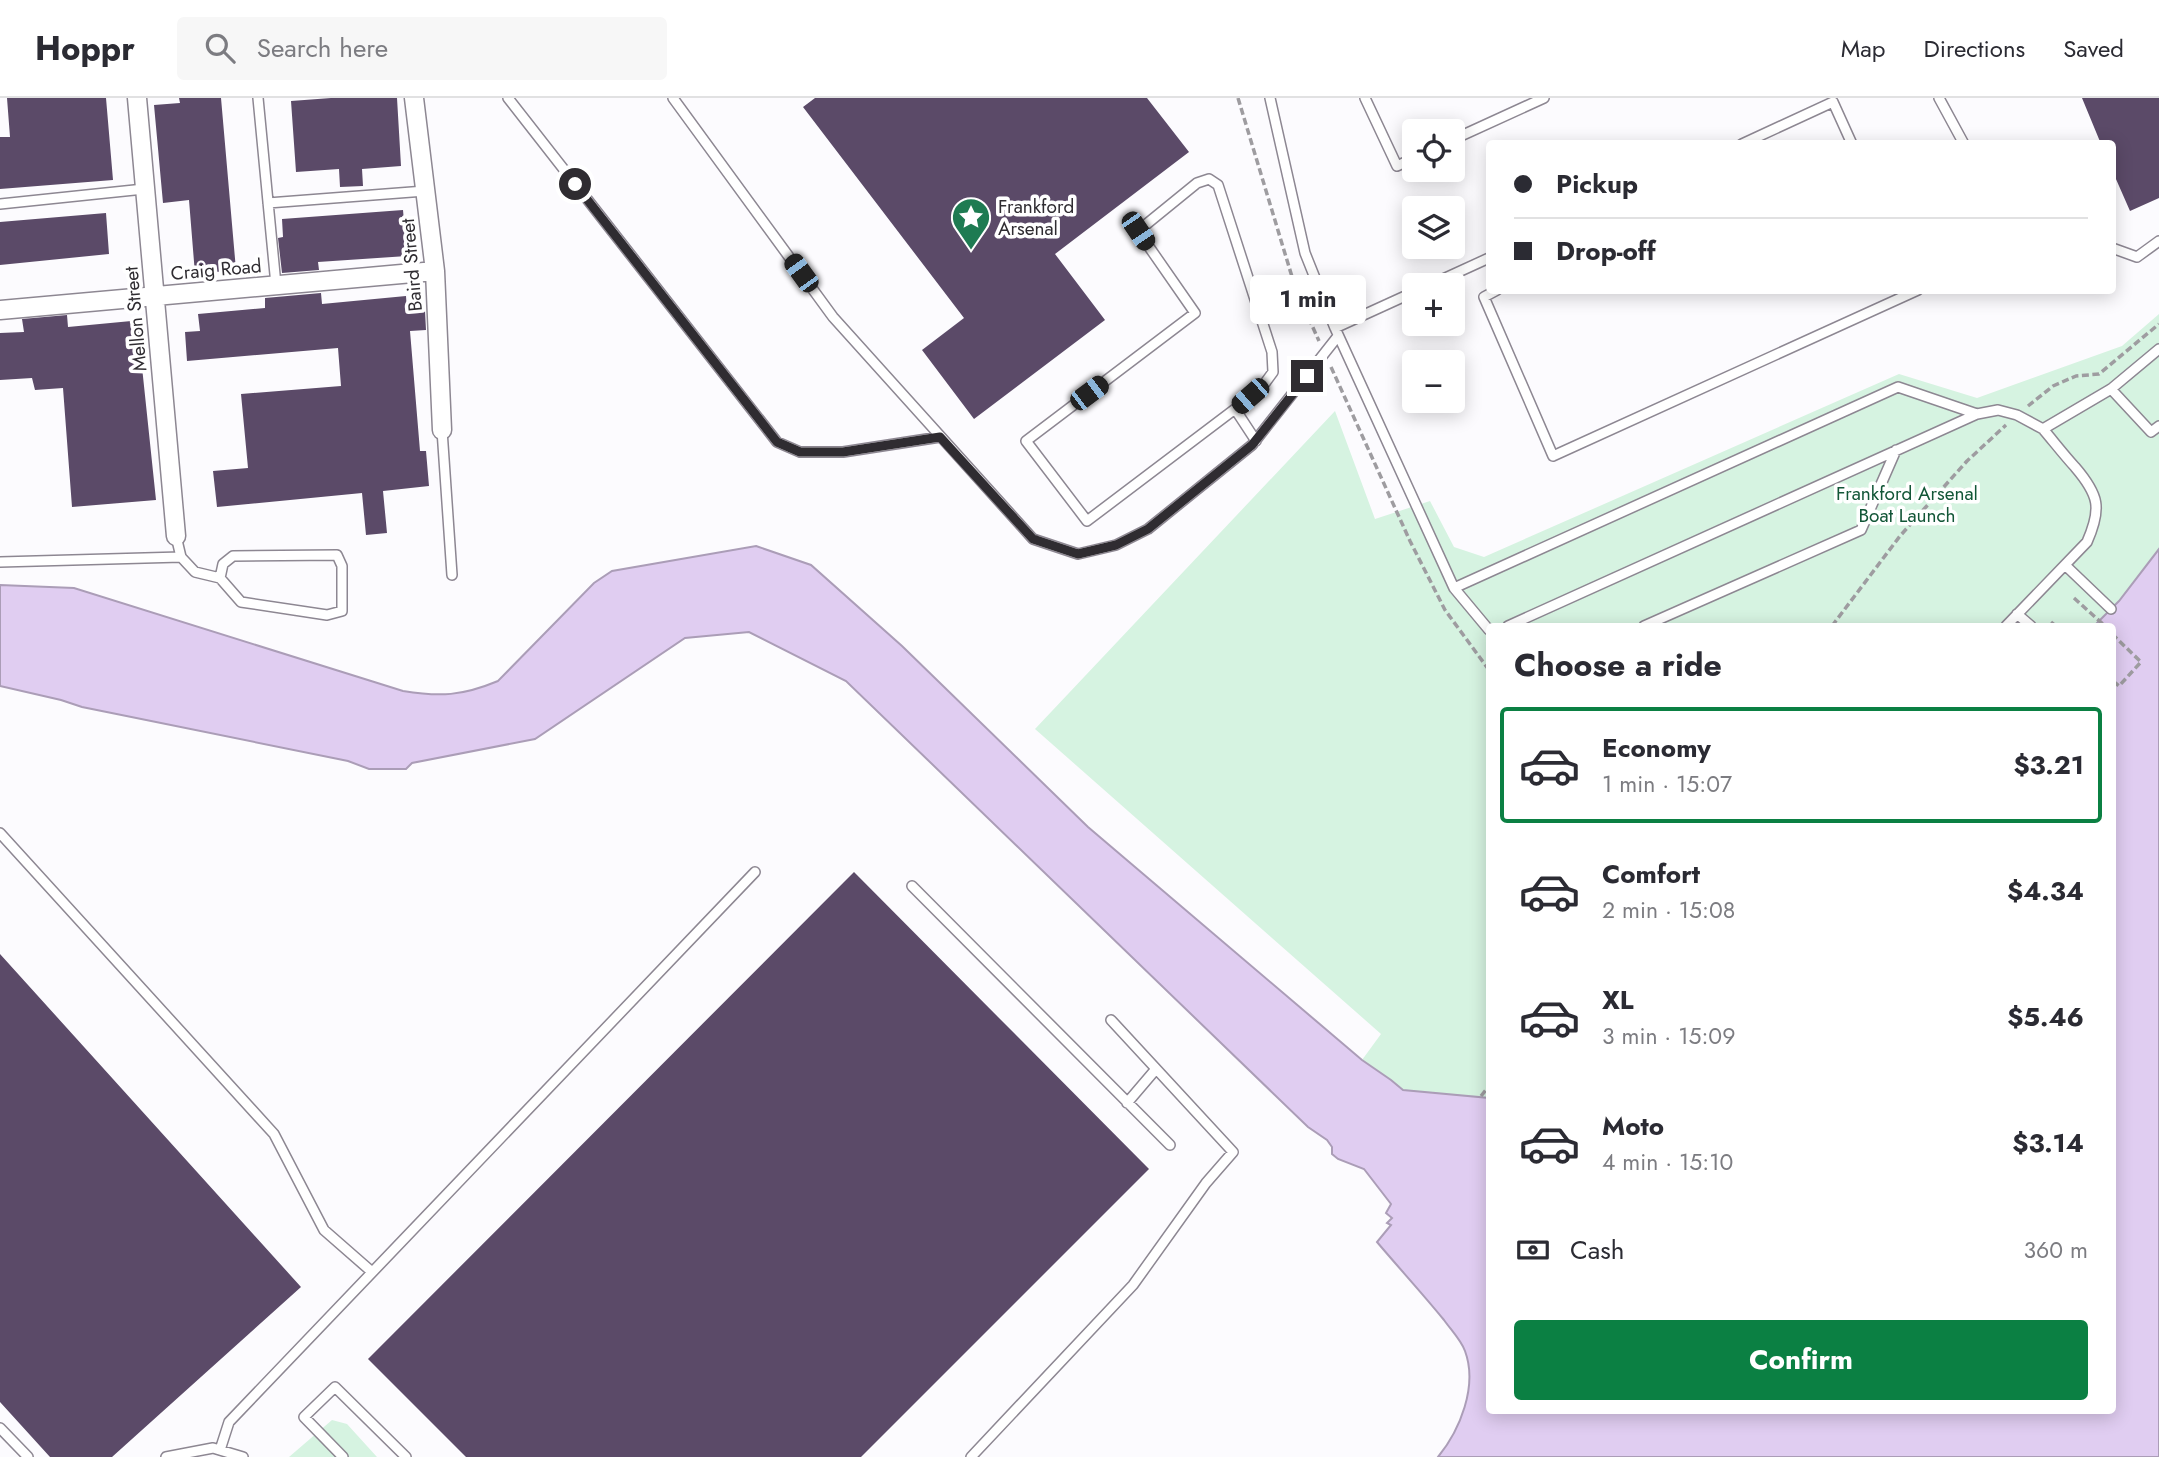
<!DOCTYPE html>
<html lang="en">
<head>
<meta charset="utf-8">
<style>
  body { margin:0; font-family:Jost,sans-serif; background:#f7f7f7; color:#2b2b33; height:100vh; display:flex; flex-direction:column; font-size:26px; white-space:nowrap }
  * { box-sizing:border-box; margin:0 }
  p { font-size:23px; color:#7c7c81 }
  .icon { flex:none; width:38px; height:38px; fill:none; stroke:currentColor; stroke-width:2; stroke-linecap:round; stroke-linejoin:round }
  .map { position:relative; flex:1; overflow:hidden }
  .drawer { position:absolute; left:1486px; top:525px; width:630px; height:791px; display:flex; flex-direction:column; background:#fff; border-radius:7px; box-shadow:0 4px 18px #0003 }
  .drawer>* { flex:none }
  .top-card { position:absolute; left:1486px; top:42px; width:630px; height:154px; border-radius:7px; box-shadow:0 4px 18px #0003; display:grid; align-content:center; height:154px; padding:0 28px; background:#fff }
  .tools { position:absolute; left:1402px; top:21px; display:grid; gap:14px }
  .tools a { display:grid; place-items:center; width:63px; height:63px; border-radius:7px; background:#fff; box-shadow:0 4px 18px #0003; font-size:35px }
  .end { position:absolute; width:32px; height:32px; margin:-16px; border:9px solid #2f2c31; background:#fff; box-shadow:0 0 0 4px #fff }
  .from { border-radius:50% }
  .bubble { position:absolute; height:49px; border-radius:7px; background:#fff; box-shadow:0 4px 18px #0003; font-size:23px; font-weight:700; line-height:49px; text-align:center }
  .car { position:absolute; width:21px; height:42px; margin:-21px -10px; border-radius:9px; box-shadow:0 0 5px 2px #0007; background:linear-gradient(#222 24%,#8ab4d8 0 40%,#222 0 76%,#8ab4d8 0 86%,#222 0) }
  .top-card b { display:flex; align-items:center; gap:24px; height:66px; font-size:26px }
  .top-card b+b { border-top:2px solid #e1e1e2 }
  .top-card i { width:18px; height:18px; background:#2b2b33 }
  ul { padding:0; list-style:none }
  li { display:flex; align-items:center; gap:21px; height:116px; margin:0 14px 10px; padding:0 14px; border:4px solid transparent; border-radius:7px }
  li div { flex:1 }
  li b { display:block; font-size:26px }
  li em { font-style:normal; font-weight:700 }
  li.on { border-color:#0b8043 }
  li>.icon { width:63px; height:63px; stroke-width:1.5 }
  h2 { padding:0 28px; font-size:32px; line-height:84px }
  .pay { display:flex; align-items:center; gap:18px; height:77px; padding:0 28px; font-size:26px }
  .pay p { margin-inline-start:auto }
  .action { display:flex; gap:14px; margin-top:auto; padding:14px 28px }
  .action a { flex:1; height:80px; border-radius:7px; background:#0b8043; color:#fff; font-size:28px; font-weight:700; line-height:80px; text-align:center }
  header { display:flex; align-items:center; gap:42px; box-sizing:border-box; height:98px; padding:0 35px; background:#fff; border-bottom:2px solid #e1e1e2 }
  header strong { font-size:33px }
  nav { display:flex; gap:38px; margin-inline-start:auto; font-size:24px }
  .search { width:490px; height:63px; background:#f7f7f7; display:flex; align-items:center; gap:18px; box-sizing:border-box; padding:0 24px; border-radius:7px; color:#7c7c81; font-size:26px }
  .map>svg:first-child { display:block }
  .green { fill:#d6f3e1 }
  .water { fill:#e0cdf1; stroke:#ab9db7; stroke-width:2 }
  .building { fill:#5b4a68 }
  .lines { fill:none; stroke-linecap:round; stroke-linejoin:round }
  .lane-casing { stroke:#8d8792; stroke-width:12 }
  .street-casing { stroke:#8d8792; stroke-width:21 }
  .path { stroke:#9e9ca0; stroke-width:3.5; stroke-dasharray:7 3.5; stroke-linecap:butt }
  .lane { stroke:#fff; stroke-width:9 }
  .street { stroke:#fff; stroke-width:18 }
  .route { stroke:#2f2c31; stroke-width:9 }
  .labels { text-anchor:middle; stroke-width:7; stroke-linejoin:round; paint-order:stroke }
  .poi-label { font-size:19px; fill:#2f2c31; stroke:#fff; text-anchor:start }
  .street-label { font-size:19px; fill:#2f2c31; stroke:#fff }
  .park-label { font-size:19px; fill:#125637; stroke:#fff }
</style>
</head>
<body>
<header>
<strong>Hoppr</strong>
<div class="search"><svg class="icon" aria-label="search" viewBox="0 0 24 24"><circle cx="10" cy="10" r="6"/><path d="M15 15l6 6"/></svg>Search here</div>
<nav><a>Map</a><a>Directions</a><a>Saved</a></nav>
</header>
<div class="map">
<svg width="2159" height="1359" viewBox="0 0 2159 1359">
  <rect width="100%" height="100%" fill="#fcfbfe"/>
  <path class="green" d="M2159,216V451L2119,503L2094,528H1489V1000L1402,992L1391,982L1362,962L1381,936L1035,631L1335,313L1375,421L1430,403L1454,449L1484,459L1899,276L1977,300L2122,248Z
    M332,1322L347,1326L377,1359H289Z"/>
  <path class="water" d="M756,448L811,467L902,548L1088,729L1362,962L1391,982L1403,992L1489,1000V1312H2112V528H2094L2119,503L2159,451V1359H1438C1460,1332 1478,1288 1465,1253C1461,1242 1451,1232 1444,1222C1422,1195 1399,1170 1377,1144L1391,1127L1387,1125L1392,1120L1386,1115L1391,1106L1364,1071L1338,1061L1332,1056V1049L1327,1042L1308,1029L846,583L749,534L685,540L535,641L412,665L406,671H369L348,663L82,609L61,602L0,588V487L74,490L403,593C440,599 462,598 498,583L594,485L612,473Z"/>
  <path class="building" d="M7,0H106L113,82L0,91V39H10Z
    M179,0H221L236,172L195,176L189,102L163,105L154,7L180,5Z
    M331,0H397L401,68L362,71L363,88L340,89L339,71L296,74L291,3Z
    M815,0H1147L1189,54L1055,156L1105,222L974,321L922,252L964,220L803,9Z
    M2082,0H2159V100L2130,113L2112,72V46H2101Z
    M403,112L407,158L318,164L319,172L282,175L278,140L283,139L282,121Z
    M106,115L109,156L0,167V124Z
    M321,195L322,206L406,198L407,214L425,213L426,232L410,233L420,353H426L429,388L383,393L387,435L366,437L362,395L217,409L213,373L248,370L241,296L341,288L338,250L187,263L185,234L200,233L198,216L265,210V200Z
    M67,217L68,229L142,222L147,268L142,269L156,402L72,409L63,290L35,292L32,280L0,282V235L24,234L22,221Z
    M854,774L1149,1071L861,1359H466L368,1261Z
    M0,856L301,1189L112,1359H50L0,1304Z"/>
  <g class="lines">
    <g class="lane-casing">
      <path id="lane" d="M258,0L276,187
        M508,0L777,344L800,354H843L940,339
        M673,0L833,219L1033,441L1078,456L1116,447L1148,431L1252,347L1338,238
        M1270,0L1305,155L1335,230L1414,194
        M1365,0L1397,68L1414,60
        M1939,0L1964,46
        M1452,42L1544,0
        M1742,46L1833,4L1852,46
        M268,105L425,93
        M0,106L144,91
        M2112,150L2137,159L2159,143
        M1430,187L1489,160
        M1497,192L1484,199L1553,358L1918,192
        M1335,230L1454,490L1489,532
        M2111,291L2151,334L2159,328
        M1235,311L1087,423L1026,343L1195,215L1138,133L1197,85L1209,81L1218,87L1272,254L1273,274L1265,285L1235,311L1256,343
        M442,332L452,477
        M181,459L195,474L220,480L241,504L327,517L342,513V468L337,457L233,458L223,466L220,480
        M0,464L181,459L176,438
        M2065,467L2111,511
        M1454,490L1898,289L1977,316L1998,312L2017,317L2043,331
        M2017,516L2031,528
        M1508,528L1977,316
        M1644,528L1861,432L1896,352
        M2006,528L2087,444C2102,410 2099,397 2075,369C2064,357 2054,344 2043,331L2111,291L2159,251
        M0,735L274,1036L324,1132L372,1174
        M912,788L1170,1047
        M1127,1005L1156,971
        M0,1330L28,1359
        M220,1352L229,1324L755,774
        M166,1359L213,1350L243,1359
        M343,1359L304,1319L335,1289L406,1359
        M971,1359L1133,1187L1206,1085L1233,1054L1111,922"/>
    </g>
    <g class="street-casing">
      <path id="street" d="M137,0L176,438
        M414,0L435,173L442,332
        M0,212L435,173"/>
    </g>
    <path class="path" d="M1238,0L1296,192L1319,243
      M1331,269L1410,443L1445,512L1489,572
      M2028,308L2053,288L2076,278L2099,276L2159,226
      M2074,500L2105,528
      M2051,524L2056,528
      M1832,528L1900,438L1967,363L2006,327
      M2112,536L2141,564L2119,588L2112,582
      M1481,998L1489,988"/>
    <use href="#lane" class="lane"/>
    <use href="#street" class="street"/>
  </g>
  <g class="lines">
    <path class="route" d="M575,86L777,344L800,354H843L940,339L1033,441L1078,456L1116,447L1148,431L1252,347L1307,278"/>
  </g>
  <defs>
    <g id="sight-pin" transform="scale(2.0125)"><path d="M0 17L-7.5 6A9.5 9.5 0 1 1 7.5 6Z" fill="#1e7b52" stroke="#fff"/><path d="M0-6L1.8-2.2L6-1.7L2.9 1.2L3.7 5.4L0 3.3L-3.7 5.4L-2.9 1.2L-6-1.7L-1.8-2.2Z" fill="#fff"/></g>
  </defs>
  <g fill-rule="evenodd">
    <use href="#sight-pin" x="971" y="119"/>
  </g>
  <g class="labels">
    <g class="poi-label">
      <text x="998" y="115">Frankford<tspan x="998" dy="22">Arsenal</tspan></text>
    </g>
    <g class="street-label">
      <text transform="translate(411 167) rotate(-95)" y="7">Baird Street</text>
      <text transform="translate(216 171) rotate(-5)" y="7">Craig Road</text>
      <text transform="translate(135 221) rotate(-95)" y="7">Mellon Street</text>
    </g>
    <g class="park-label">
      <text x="1907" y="402">Frankford Arsenal<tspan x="1907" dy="22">Boat Launch</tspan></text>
    </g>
  </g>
</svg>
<div class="tools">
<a><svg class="icon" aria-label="locate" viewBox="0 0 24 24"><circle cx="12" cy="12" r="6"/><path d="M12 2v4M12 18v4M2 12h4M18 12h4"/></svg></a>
<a><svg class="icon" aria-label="layers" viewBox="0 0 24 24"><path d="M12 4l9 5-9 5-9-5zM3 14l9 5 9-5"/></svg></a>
<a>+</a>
<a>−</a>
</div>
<i class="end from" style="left:575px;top:86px"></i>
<i class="end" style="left:1307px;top:278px"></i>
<div class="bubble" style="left:1250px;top:177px;width:116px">1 min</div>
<i class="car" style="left:1138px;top:133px;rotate:146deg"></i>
<i class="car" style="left:801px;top:175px;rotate:324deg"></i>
<i class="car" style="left:1089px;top:295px;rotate:53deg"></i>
<i class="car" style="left:1250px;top:298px;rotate:229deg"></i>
<div class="top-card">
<b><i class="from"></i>Pickup</b>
<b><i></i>Drop-off</b>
</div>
<section class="drawer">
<h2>Choose a ride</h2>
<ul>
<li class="on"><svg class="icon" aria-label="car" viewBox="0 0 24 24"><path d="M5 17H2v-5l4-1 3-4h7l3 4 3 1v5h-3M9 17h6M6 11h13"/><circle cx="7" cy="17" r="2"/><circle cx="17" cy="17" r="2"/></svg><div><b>Economy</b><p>1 min · 15:07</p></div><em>$3.21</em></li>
<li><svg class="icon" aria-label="car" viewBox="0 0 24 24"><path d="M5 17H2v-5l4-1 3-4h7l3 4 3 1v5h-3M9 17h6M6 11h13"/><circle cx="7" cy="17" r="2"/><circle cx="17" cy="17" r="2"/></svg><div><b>Comfort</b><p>2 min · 15:08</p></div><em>$4.34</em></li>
<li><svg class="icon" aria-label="car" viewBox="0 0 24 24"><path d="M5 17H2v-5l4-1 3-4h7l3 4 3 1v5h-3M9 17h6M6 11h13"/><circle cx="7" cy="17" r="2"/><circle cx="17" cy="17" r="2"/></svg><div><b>XL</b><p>3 min · 15:09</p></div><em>$5.46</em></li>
<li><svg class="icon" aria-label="car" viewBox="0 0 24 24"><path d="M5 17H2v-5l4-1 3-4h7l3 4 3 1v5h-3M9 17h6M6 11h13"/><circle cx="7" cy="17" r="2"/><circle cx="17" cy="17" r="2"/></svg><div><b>Moto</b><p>4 min · 15:10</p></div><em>$3.14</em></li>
</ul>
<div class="pay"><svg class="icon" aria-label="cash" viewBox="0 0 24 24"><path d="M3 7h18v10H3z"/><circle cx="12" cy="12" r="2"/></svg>Cash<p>360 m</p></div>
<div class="action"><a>Confirm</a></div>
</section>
</div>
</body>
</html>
